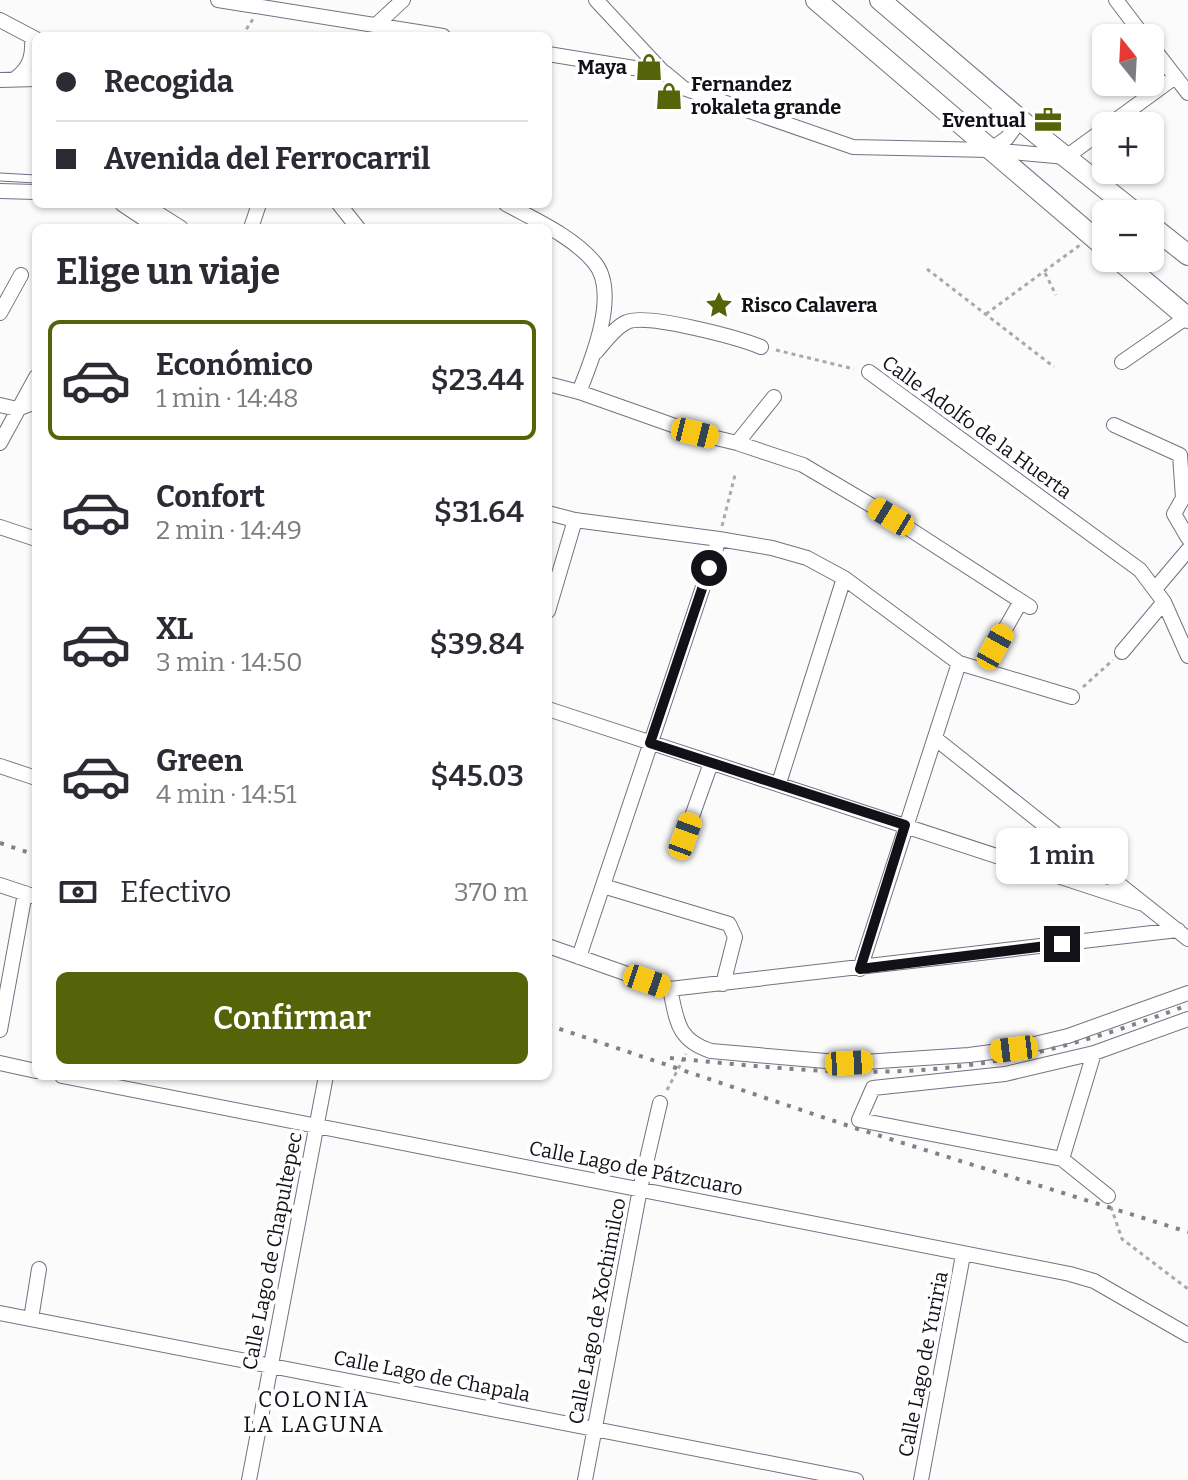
<!DOCTYPE html>
<html lang="es">
<head>
<meta charset="utf-8">
<style>
  body { margin:0; font-family:Bitter,serif; background:#f7f7f7; color:#2b2b33; height:100vh; display:flex; flex-direction:column; font-size:30px; white-space:nowrap }
  * { box-sizing:border-box; margin:0 }
  p { font-size:26px; color:#7c7c81 }
  .icon { flex:none; width:44px; height:44px; fill:none; stroke:currentColor; stroke-width:2; stroke-linecap:round; stroke-linejoin:round }
  .map { position:relative; flex:1; overflow:hidden }
  .sheet { position:absolute; left:32px; top:224px; width:520px; height:856px; display:flex; flex-direction:column; background:#fff; border-radius:12px; box-shadow:0 2px 6px #0004 }
  .sheet>* { flex:none }
  .top-card { position:absolute; left:32px; top:32px; width:520px; height:176px; border-radius:12px; box-shadow:0 2px 6px #0004; display:grid; align-content:center; height:176px; padding:0 24px; background:#fff }
  .needle { width:52px; rotate:342deg }
  .fabs { position:absolute; left:1092px; top:24px; display:grid; gap:16px }
  .fabs a { display:grid; place-items:center; width:72px; height:72px; border-radius:12px; background:#fff; box-shadow:0 2px 6px #0004; font-size:40px }
  .end { position:absolute; width:36px; height:36px; margin:-18px; border:10px solid #131018; background:#fff; box-shadow:0 0 0 4px #fff }
  .from { border-radius:50% }
  .bubble { position:absolute; height:56px; border-radius:12px; background:#fff; box-shadow:0 2px 6px #0004; font-size:26px; font-weight:600; line-height:56px; text-align:center }
  .car { position:absolute; width:24px; height:48px; margin:-24px -12px; border-radius:10px; box-shadow:0 0 6px 2px #0007; background:linear-gradient(#f5c518 24%,#345 0 40%,#f5c518 0 76%,#345 0 86%,#f5c518 0) }
  .top-card b { display:flex; align-items:center; gap:28px; height:76px; font-size:30px }
  .top-card b+b { border-top:2px solid #e1e1e2 }
  .top-card i { width:20px; height:20px; background:#2b2b33 }
  ul { padding:0; list-style:none }
  li { display:flex; align-items:center; gap:24px; height:120px; margin:0 16px 12px; padding:0 8px; border:4px solid transparent; border-radius:12px }
  li div { flex:1 }
  li b { display:block; font-size:30px }
  li em { font-style:normal; font-weight:600 }
  li.active { border-color:#566409 }
  li>.icon { width:72px; height:72px; stroke-width:1.5 }
  h2 { padding:0 24px; font-size:36px; line-height:96px }
  .pay { display:flex; align-items:center; gap:20px; height:88px; padding:0 24px; font-size:30px }
  .pay p { margin-inline-start:auto }
  .primary-button { display:flex; gap:16px; margin-top:auto; padding:16px 24px }
  .primary-button a { flex:1; height:92px; border-radius:12px; background:#566409; color:#fff; font-size:32px; font-weight:600; line-height:92px; text-align:center }
  .map>svg:first-child { display:block }
  .lines { fill:none; stroke-linecap:round; stroke-linejoin:round }
  .lane-casing { stroke:#767085; stroke-width:9 }
  .street-casing { stroke:#767085; stroke-width:16 }
  .secondary-casing { stroke:#767085; stroke-width:22 }
  .path { stroke:#a9a8ab; stroke-width:3; stroke-dasharray:4 4; stroke-linecap:butt }
  .lane { stroke:#fff; stroke-width:7 }
  .street { stroke:#fff; stroke-width:14 }
  .secondary { stroke:#fff; stroke-width:20 }
  .rail { stroke:#818084; stroke-width:4; stroke-dasharray:4 8; stroke-linecap:butt }
  .route { stroke:#131018; stroke-width:10 }
  .labels { text-anchor:middle; stroke-width:8; stroke-linejoin:round; paint-order:stroke }
  .poi-label { font-size:20px; font-weight:bold; fill:#131018; stroke:#fff; text-anchor:end }
  .street-label { font-size:20px; fill:#131018; stroke:#fff }
  .neighbourhood-label { font-size:22px; letter-spacing:2px; fill:#131018; stroke:#fff }
</style>
</head>
<body>
<div class="map">
<svg width="1188" height="1480" viewBox="0 0 1188 1480">
  <rect width="100%" height="100%" fill="#fbfbfb"/>
  <g class="lines">
    <g class="lane-casing">
      <path id="lane" d="M0,177L36,179"/>
    </g>
    <g class="street-casing">
      <path id="street" d="M218,0L443,36
        M596,0L664,73
        M1116,0L1145,38
        M0,20L36,39
        M376,25L403,0
        M1150,44L1188,93
        M548,54L665,73L683,88L853,147L990,150L1066,157L1106,128
        M16,78C31,67 33,54 32,37
        M0,80L36,79
        M1108,126L1175,77
        M990,150L1007,138L1020,120
        M0,191L36,192
        M122,204L158,228
        M143,204L181,228
        M339,204L358,228
        M506,204C535,220 572,236 594,262C620,292 592,360 579,392
        M251,228L259,204
        M0,313L21,275
        M596,352C605,342 615,327 627,322C647,313 739,338 761,347
        M1122,362L1187,317
        M869,372L1140,570L1164,602L1188,656
        M548,384L579,392L695,433L737,443L803,465L891,517L1030,607
        M0,405L17,409L36,402
        M1114,425L1180,455
        M0,443L36,377
        M737,443L774,397
        M1180,455L1183,498L1174,514L1188,538
        M548,513L575,520L719,539L772,548L807,558L844,578L959,663L1072,697
        M0,527L36,539
        M1155,589L1188,550
        M548,611L575,520
        M1122,652L1164,602
        M982,670L1021,601
        M548,709L1140,903
        M936,739L1188,939
        M0,766L36,778
        M779,783L844,578
        M685,836L711,763
        M0,885L36,897
        M603,886L729,924L735,937L723,984
        M548,946L670,989L1178,930
        M579,957L719,539
        M860,969L959,663
        M670,989C677,1021 677,1040 711,1051L849,1063L969,1055L1014,1049L1068,1036L1188,993
        M0,1030L25,893
        M0,1063L36,1071
        M62,1076L1070,1274L1094,1281L1188,1335
        M1062,1159L1094,1053
        M1108,1196L1062,1159L859,1120L873,1088L1005,1074L1094,1053L1188,1019
        M0,1313L856,1480
        M31,1319L39,1269
        M249,1480L326,1076
        M585,1480L640,1189L660,1103
        M921,1480L963,1255"/>
    </g>
    <g class="secondary-casing">
      <path id="secondary" d="M816,0L1106,248
        M880,0L1037,134L1137,214
        M1150,225L1188,255
        M1117,258L1188,318"/>
    </g>
    <path class="path" d="M242,36L253,19
      M927,269L1054,367
      M1045,273L1056,295
      M986,314L1080,245
      M776,350L854,369
      M722,526L735,475
      M1083,687L1113,660
      M667,1090L686,1054
      M1111,1207L1122,1239L1188,1289"/>
    <use href="#lane" class="lane"/>
    <use href="#street" class="street"/>
    <use href="#secondary" class="secondary"/>
    <path class="rail" d="M0,843L36,855
      M548,1025L858,1129L1188,1232
      M670,1058C757,1066 846,1077 933,1069C1021,1062 1106,1036 1188,1005"/>
  </g>
  <g class="lines">
    <path class="route" d="M709,568L650,743L905,825L860,969L1062,944"/>
  </g>
  <defs>
    <g id="shop-bare" transform="scale(2.16)"><path d="M-5-2.5h2.3a2.7 3.5 0 0 1 5.4 0H5L5.5 6h-11ZM-1.5-2.5h3a1.5 2.3 0 0 0-3 0Z" fill="#566409" stroke="#fff" stroke-width="2.5" paint-order="stroke"/></g>
    <g id="office-bare" transform="scale(2.16)"><path d="M-6-3h4V-5.5h4V-3h4V5H-6ZM-1-4.5V-3h2v-1.5ZM-6 0V1H6V0Z" fill="#566409" stroke="#fff" stroke-width="2.5" paint-order="stroke"/></g>
    <g id="sight-bare" transform="scale(2.16)"><path d="M0-6L1.8-2.2L6-1.7L2.9 1.2L3.7 5.4L0 3.3L-3.7 5.4L-2.9 1.2L-6-1.7L-1.8-2.2Z" fill="#566409" stroke="#fff" stroke-width="2.5" paint-order="stroke"/></g>
  </defs>
  <g fill-rule="evenodd">
    <use href="#shop-bare" x="649" y="67"/>
    <use href="#shop-bare" x="669" y="96"/>
    <use href="#office-bare" x="1048" y="120"/>
    <use href="#sight-bare" x="719" y="305"/>
  </g>
  <g class="labels">
    <g class="poi-label">
      <text x="627" y="74">Maya</text>
      <text x="691" y="91" text-anchor="start">Fernandez<tspan x="691" dy="23">rokaleta grande</tspan></text>
      <text x="1026" y="127">Eventual</text>
      <text x="741" y="312" text-anchor="start">Risco Calavera</text>
    </g>
    <g class="street-label">
      <text transform="translate(977 427) rotate(36)" y="7">Calle Adolfo de la Huerta</text>
      <text transform="translate(636 1168) rotate(11)" y="7">Calle Lago de Pátzcuaro</text>
      <text transform="translate(272 1251) rotate(-79)" y="7">Calle Lago de Chapultepec</text>
      <text transform="translate(597 1311) rotate(-79)" y="7">Calle Lago de Xochimilco</text>
      <text transform="translate(923 1364) rotate(-79)" y="7">Calle Lago de Yuriria</text>
      <text transform="translate(432 1376) rotate(11)" y="7">Calle Lago de Chapala</text>
    </g>
    <g class="neighbourhood-label">
      <text x="314" y="1407">COLONIA<tspan x="314" dy="25">LA LAGUNA</tspan></text>
    </g>
  </g>
</svg>
<div class="fabs">
<a><svg class="needle" viewBox="-14 -14 28 28"><path d="M0-13l5 13h-10z" fill="#e53935"/><path d="M0 13l5-13h-10z" fill="#7c7c81"/></svg></a>
<a>+</a>
<a>−</a>
</div>
<i class="end from" style="left:709px;top:568px"></i>
<i class="end" style="left:1062px;top:944px"></i>
<div class="bubble" style="left:996px;top:828px;width:132px">1 min</div>
<i class="car" style="left:695px;top:433px;rotate:104deg"></i>
<i class="car" style="left:891px;top:517px;rotate:301deg"></i>
<i class="car" style="left:995px;top:647px;rotate:29deg"></i>
<i class="car" style="left:685px;top:836px;rotate:20deg"></i>
<i class="car" style="left:647px;top:981px;rotate:109deg"></i>
<i class="car" style="left:1014px;top:1049px;rotate:263deg"></i>
<i class="car" style="left:849px;top:1063px;rotate:87deg"></i>
<div class="top-card">
<b><i class="from"></i>Recogida</b>
<b><i></i>Avenida del Ferrocarril</b>
</div>
<section class="sheet">
<h2>Elige un viaje</h2>
<ul>
<li class="active"><svg class="icon" aria-label="car" viewBox="0 0 24 24"><path d="M5 17H2v-5l4-1 3-4h7l3 4 3 1v5h-3M9 17h6M6 11h13"/><circle cx="7" cy="17" r="2"/><circle cx="17" cy="17" r="2"/></svg><div><b>Económico</b><p>1 min · 14:48</p></div><em>$23.44</em></li>
<li><svg class="icon" aria-label="car" viewBox="0 0 24 24"><path d="M5 17H2v-5l4-1 3-4h7l3 4 3 1v5h-3M9 17h6M6 11h13"/><circle cx="7" cy="17" r="2"/><circle cx="17" cy="17" r="2"/></svg><div><b>Confort</b><p>2 min · 14:49</p></div><em>$31.64</em></li>
<li><svg class="icon" aria-label="car" viewBox="0 0 24 24"><path d="M5 17H2v-5l4-1 3-4h7l3 4 3 1v5h-3M9 17h6M6 11h13"/><circle cx="7" cy="17" r="2"/><circle cx="17" cy="17" r="2"/></svg><div><b>XL</b><p>3 min · 14:50</p></div><em>$39.84</em></li>
<li><svg class="icon" aria-label="car" viewBox="0 0 24 24"><path d="M5 17H2v-5l4-1 3-4h7l3 4 3 1v5h-3M9 17h6M6 11h13"/><circle cx="7" cy="17" r="2"/><circle cx="17" cy="17" r="2"/></svg><div><b>Green</b><p>4 min · 14:51</p></div><em>$45.03</em></li>
</ul>
<div class="pay"><svg class="icon" aria-label="cash" viewBox="0 0 24 24"><path d="M3 7h18v10H3z"/><circle cx="12" cy="12" r="2"/></svg>Efectivo<p>370 m</p></div>
<div class="primary-button"><a>Confirmar</a></div>
</section>
</div>
</body>
</html>
